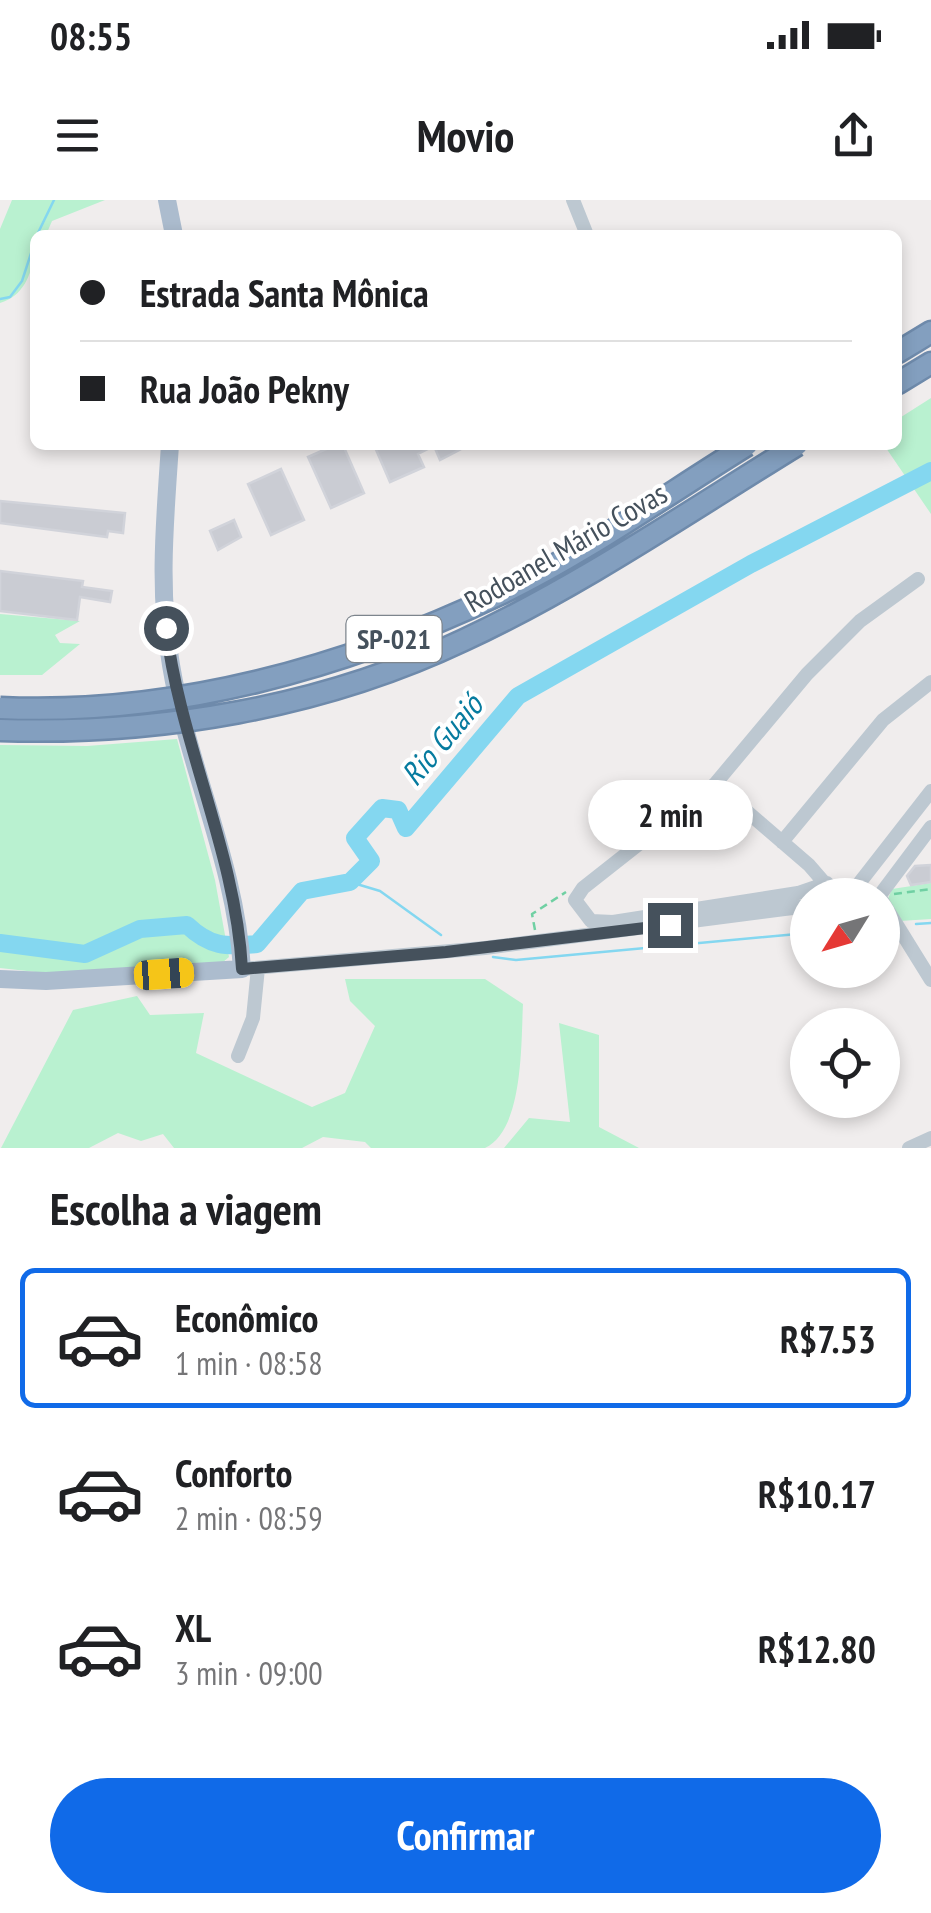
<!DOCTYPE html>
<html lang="pt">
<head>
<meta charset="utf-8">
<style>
  body { margin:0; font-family:"PT Sans Narrow",sans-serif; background:#f6f6f6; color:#202124; height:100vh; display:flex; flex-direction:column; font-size:38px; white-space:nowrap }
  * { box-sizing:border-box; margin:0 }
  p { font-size:32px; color:#757577 }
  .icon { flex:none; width:55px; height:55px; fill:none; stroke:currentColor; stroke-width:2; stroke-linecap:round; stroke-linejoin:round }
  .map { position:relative; height:948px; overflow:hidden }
  .side { display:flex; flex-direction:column; background:#fff; flex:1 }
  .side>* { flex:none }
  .hud { position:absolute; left:30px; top:30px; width:872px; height:220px; border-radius:15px; box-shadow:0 5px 15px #0003; display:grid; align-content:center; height:220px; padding:0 50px; background:#fff }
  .needle { width:65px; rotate:233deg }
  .buttons { position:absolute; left:790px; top:678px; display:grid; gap:20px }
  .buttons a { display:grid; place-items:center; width:110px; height:110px; border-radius:50%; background:#fff; box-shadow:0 5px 15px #0003; font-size:50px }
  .end { position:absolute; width:45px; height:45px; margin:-22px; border:12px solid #45515c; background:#fff; box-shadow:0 0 0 5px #fff }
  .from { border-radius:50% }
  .bubble { position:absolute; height:70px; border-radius:35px; background:#fff; box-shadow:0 5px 15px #0003; font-size:32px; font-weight:600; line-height:70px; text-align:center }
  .car { position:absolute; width:30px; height:60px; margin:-30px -15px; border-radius:12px; box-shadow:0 0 8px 2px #0007; background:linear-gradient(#f5c518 24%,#345 0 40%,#f5c518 0 76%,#345 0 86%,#f5c518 0) }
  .hud b { display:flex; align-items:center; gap:35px; height:95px; font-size:38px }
  .hud b+b { border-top:2px solid #e0e0e0 }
  .hud i { width:25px; height:25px; background:#202124 }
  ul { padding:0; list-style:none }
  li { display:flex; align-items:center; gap:30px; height:140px; margin:0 20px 15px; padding:0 30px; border:5px solid transparent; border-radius:15px }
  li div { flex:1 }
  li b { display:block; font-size:38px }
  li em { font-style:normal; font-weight:600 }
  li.selected { border-color:#106ae8 }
  li>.icon { width:90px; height:90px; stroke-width:1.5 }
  h2 { padding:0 50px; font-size:45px; line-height:120px }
  .button { display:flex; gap:20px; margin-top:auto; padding:20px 50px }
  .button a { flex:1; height:115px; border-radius:60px; background:#106ae8; color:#fff; font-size:40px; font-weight:600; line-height:115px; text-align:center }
  .status { display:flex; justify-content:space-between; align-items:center; height:70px; padding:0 50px; background:#fff; direction:ltr }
  .status svg { height:28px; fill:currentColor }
  header { display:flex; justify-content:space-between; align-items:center; height:130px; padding:0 50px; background:#fff; font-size:45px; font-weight:600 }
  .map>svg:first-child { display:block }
  .green { fill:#b9f1d0 }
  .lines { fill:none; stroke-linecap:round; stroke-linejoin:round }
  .stream { stroke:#84d7f0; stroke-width:2.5 }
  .river { stroke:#84d7f0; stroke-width:18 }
  .building { fill:#caccd3; stroke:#d1d3da; stroke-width:2.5 }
  .highway-casing { stroke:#6e8aab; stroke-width:25 }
  .path { stroke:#70d0a3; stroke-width:2.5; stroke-dasharray:8 5; stroke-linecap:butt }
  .minor { stroke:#bdc8d1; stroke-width:14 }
  .major { stroke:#acbcce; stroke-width:18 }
  .highway { stroke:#839fbf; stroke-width:20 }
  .highway-bridge-casing { stroke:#6e8aab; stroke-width:25; stroke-linecap:butt }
  .highway-bridge { stroke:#839fbf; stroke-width:20 }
  .route { stroke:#45515c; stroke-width:12 }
  .labels { text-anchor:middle; stroke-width:8; stroke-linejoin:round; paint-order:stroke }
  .shield { fill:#fff; stroke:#7d858d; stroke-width:2.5 }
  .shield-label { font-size:28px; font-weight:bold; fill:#45515c }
  .street-label { font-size:30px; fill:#45515c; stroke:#fff }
  .water-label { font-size:32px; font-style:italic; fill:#067b9f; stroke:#fff }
</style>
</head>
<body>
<div class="status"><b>08:55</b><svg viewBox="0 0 49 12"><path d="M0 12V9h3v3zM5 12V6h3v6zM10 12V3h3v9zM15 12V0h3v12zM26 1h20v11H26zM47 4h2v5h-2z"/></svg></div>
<header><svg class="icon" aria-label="menu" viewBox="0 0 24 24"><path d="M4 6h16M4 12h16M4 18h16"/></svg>Movio<svg class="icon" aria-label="share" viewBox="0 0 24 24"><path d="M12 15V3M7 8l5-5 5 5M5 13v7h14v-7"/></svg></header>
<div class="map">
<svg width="931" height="948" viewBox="0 0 931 948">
  <rect width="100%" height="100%" fill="#f0eded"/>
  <path class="green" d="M12,0H105L52,21L46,35H35C35,62 30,94 0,103V29Z
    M931,198V314L884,245H898V219Z
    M0,414L80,421L55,435L60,443L80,444L42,475H0Z
    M177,539L215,680L229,757L222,763L45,773L0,768V545L87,546Z
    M931,683V719L900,721L887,701L892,689Z
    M345,779H485L523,804C521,841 524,930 485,948H371L365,942L323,937L302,948H174L163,934L141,941L118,933L89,948H1L73,810L137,796L150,815L204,813L196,853L312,907L345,893L375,826L350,801Z
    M559,823L599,835V927L639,948H504L529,918L570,922Z"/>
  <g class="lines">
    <path class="stream" d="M37,35L54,0
      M0,99L10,97L22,81L35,41
      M350,682L380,691L441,735
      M916,724L931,723
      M493,757L516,760L808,733"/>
    <path class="river" d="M0,743L85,754L140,729L187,725C210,747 226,747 257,744L302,691L350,682L371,661L355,638L382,608L398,610L406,628L518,496L751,364L931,271"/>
  </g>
  <path class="building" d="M335,245H343L364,293L331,308L308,257Z
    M374,245H469L440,260L434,246L418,254L424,267L390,282Z
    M281,269L304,320L271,335L248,284Z
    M0,301L125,313L123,333L108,331L107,337L0,323Z
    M234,320L241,337L218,350L210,331Z
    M0,371L83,381L82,387L112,391L110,402L80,397L77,420L0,411Z
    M931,665V682L911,685L907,676L915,666Z"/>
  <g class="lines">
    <g class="highway-casing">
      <path id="highway" d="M898,152L931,132
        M898,183L931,163"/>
    </g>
    <path class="path" d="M894,694L931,689
      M535,730L532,714L566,692"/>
    <path class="minor" d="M573,0L587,35
      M715,584L809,665L835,695
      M782,642L883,520L931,482
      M827,683L798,693L613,722L591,721L575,700L583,688L715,584L807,474L860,421L918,379
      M850,695L931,591
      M880,695L931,627
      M882,701L931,780
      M242,769L485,748L808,706
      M238,856L253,818L258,768
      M909,948L931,938"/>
    <path class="major" d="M167,0L174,35
      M0,779L46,781L242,769C236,664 188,568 171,465C158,391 165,319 170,245"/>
    <use href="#highway" class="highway"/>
    <g class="highway-bridge-casing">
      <path id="highway-bridge" d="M0,508C173,516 345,468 500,394C585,353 666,295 747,245
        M0,530C158,535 321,508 464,440C580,386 688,312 797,245"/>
    </g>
    <use href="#highway-bridge" class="highway-bridge"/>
  </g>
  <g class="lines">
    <path class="route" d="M166,428C180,544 236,653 242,769L446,752L670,725"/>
  </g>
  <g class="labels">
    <rect class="shield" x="346.5" y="416" width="95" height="46" rx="8"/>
    <g class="shield-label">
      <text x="394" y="449">SP-021</text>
    </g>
    <g class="street-label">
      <text transform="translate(566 348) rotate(-30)" y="10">Rodoanel Mário Covas</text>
    </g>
    <g class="water-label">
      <text transform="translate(442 540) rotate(-50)" y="11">Rio Guaió</text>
    </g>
  </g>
</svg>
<div class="buttons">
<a><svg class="needle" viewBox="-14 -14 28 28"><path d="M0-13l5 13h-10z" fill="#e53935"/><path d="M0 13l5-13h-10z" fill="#757577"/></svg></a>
<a><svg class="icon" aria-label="locate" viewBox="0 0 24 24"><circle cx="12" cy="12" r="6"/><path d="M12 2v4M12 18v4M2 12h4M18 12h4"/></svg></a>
</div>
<i class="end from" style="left:166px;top:428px"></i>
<i class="end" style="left:670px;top:725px"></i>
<div class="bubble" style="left:588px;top:580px;width:165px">2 min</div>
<i class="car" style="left:164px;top:774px;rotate:86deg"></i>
<div class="hud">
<b><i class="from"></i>Estrada Santa Mônica</b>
<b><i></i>Rua João Pekny</b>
</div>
</div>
<section class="side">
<h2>Escolha a viagem</h2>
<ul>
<li class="selected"><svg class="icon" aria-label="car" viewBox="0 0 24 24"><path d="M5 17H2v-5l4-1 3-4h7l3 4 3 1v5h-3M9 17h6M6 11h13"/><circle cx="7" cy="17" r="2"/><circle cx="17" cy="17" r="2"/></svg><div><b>Econômico</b><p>1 min · 08:58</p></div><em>R$7.53</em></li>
<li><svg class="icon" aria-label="car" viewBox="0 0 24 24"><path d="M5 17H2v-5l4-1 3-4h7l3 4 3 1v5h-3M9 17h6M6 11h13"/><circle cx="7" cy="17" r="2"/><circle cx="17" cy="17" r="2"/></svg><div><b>Conforto</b><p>2 min · 08:59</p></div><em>R$10.17</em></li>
<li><svg class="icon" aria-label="car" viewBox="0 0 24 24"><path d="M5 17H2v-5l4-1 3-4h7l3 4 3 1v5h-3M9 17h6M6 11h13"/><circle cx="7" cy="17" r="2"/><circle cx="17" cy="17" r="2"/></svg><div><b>XL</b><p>3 min · 09:00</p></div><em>R$12.80</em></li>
</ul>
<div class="button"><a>Confirmar</a></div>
</section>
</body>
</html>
